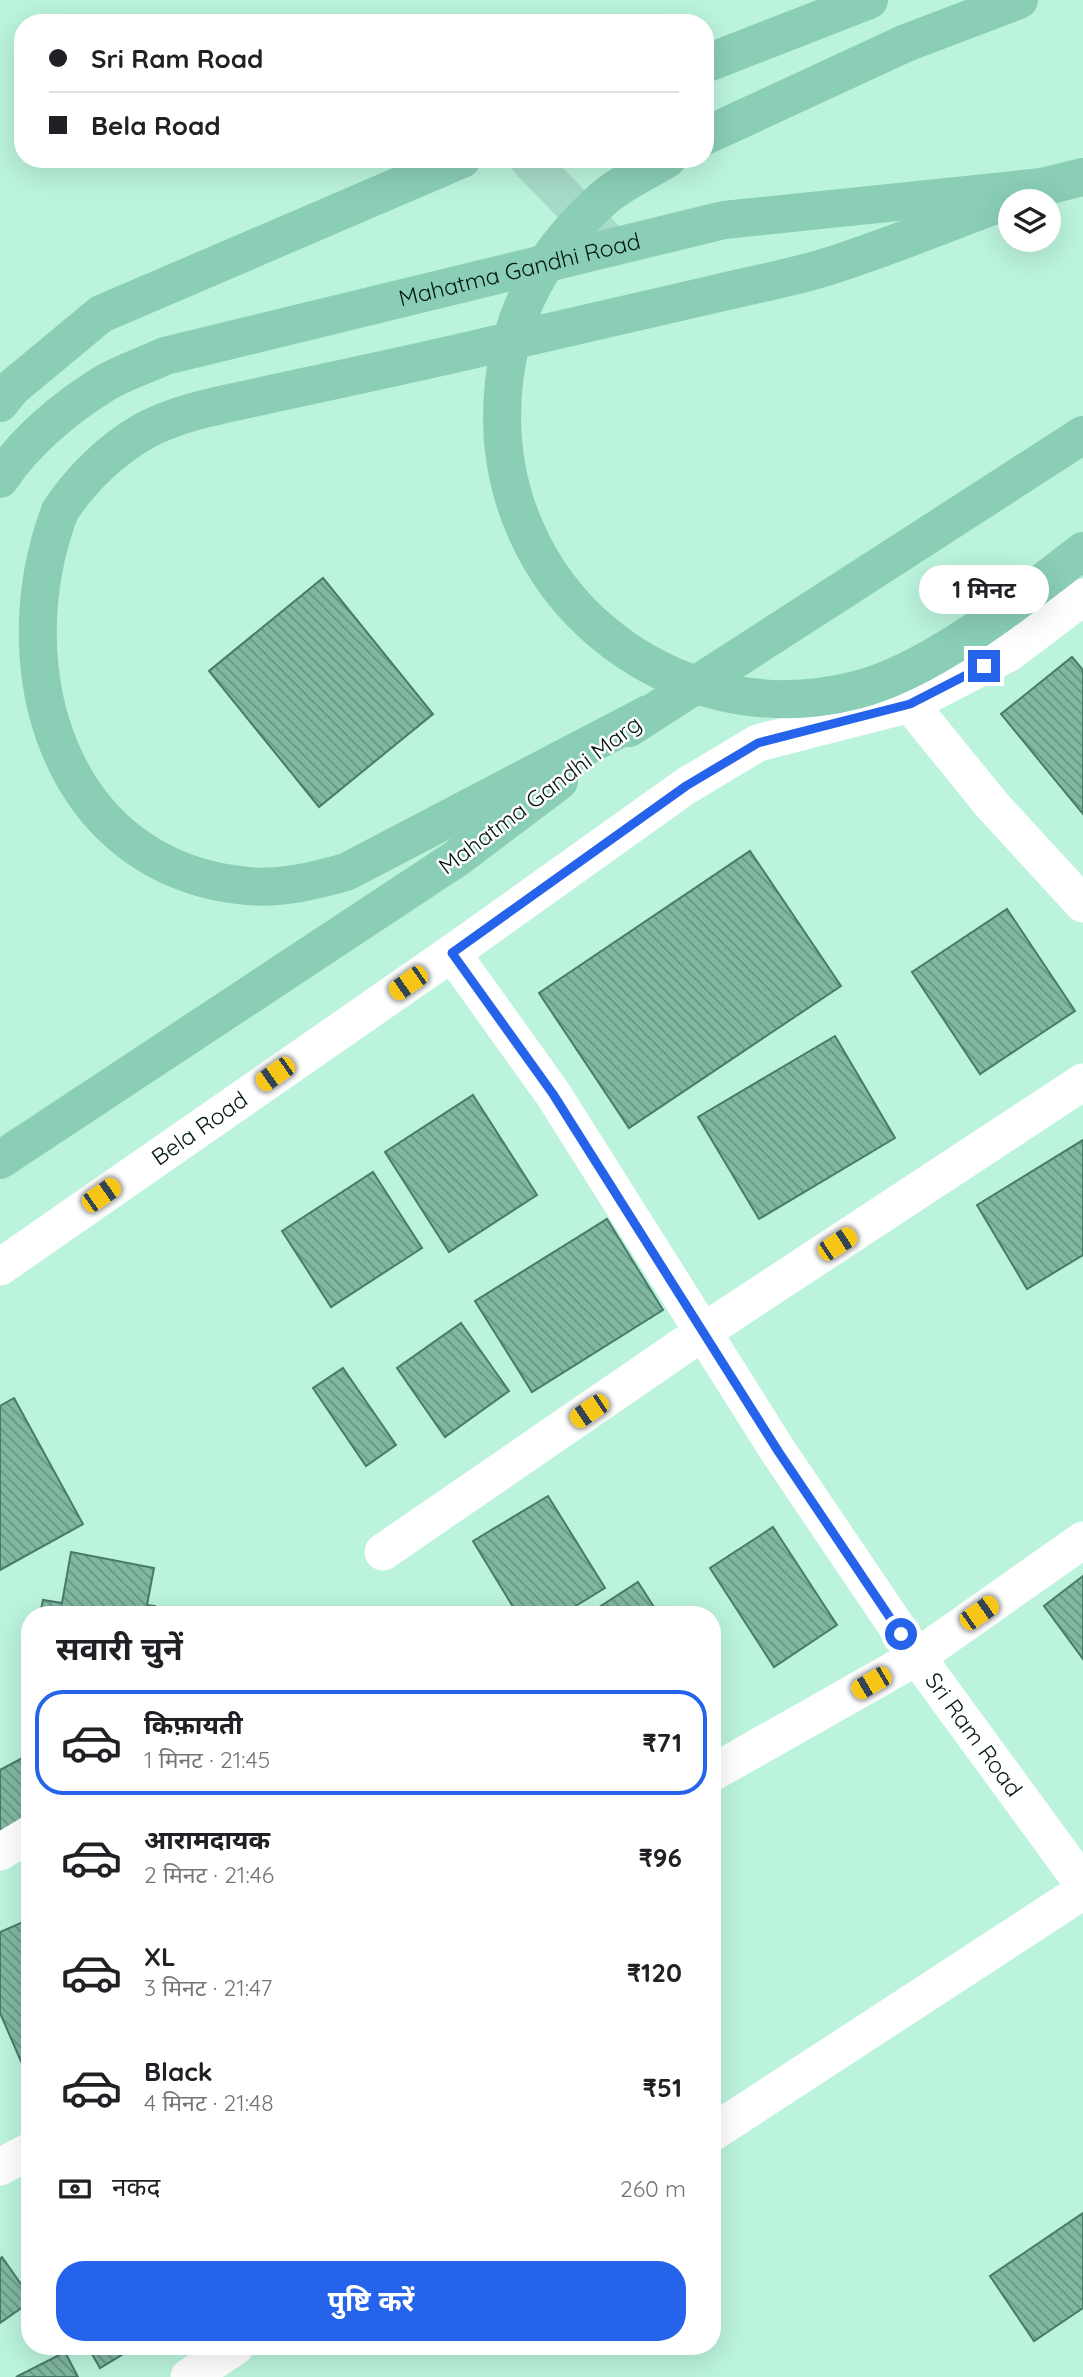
<!DOCTYPE html>
<html lang="hi">
<head>
<meta charset="utf-8">
<style>
  body { margin:0; font-family:Quicksand,"Noto Sans Devanagari",sans-serif; background:#f2f2f2; color:#202124; height:100vh; display:flex; flex-direction:column; font-size:26px; white-space:nowrap }
  * { box-sizing:border-box; margin:0 }
  p { font-size:23px; color:#757577 }
  .icon { flex:none; width:38px; height:38px; fill:none; stroke:currentColor; stroke-width:2; stroke-linecap:round; stroke-linejoin:round }
  .map { position:relative; flex:1; overflow:hidden }
  .side { position:absolute; left:21px; top:1606px; width:700px; height:749px; display:flex; flex-direction:column; background:#fff; border-radius:28px; box-shadow:0 7px 28px #0002 }
  .side>* { flex:none }
  .hud { position:absolute; left:14px; top:14px; width:700px; height:154px; border-radius:28px; box-shadow:0 7px 28px #0002; display:grid; align-content:center; height:154px; padding:0 35px; background:#fff }
  .fabs { position:absolute; left:998px; top:189px; display:grid; gap:14px }
  .fabs a { display:grid; place-items:center; width:63px; height:63px; border-radius:50%; background:#fff; box-shadow:0 7px 28px #0002; font-size:35px }
  .end { position:absolute; width:32px; height:32px; margin:-16px; border:9px solid #2563eb; background:#fff; box-shadow:0 0 0 4px #fff }
  .from { border-radius:50% }
  .bubble { position:absolute; height:49px; border-radius:24px; background:#fff; box-shadow:0 7px 28px #0002; font-size:23px; font-weight:700; line-height:49px; text-align:center }
  .car { position:absolute; width:21px; height:42px; margin:-21px -10px; border-radius:9px; box-shadow:0 0 5px 2px #0007; background:linear-gradient(#f5c518 24%,#345 0 40%,#f5c518 0 76%,#345 0 86%,#f5c518 0) }
  .hud b { display:flex; align-items:center; gap:24px; height:66px; font-size:26px }
  .hud b+b { border-top:2px solid #e0e0e0 }
  .hud i { width:18px; height:18px; background:#202124 }
  ul { padding:0; list-style:none }
  li { display:flex; align-items:center; gap:21px; height:105px; margin:0 14px 10px; padding:0 21px; border:4px solid transparent; border-radius:28px }
  li div { flex:1 }
  li b { display:block; font-size:26px }
  li em { font-style:normal; font-weight:700 }
  li.selected { border-color:#2563eb }
  li>.icon { width:63px; height:63px; stroke-width:1.5 }
  h2 { padding:0 35px; font-size:32px; line-height:84px }
  .pay { display:flex; align-items:center; gap:18px; height:77px; padding:0 35px; font-size:26px }
  .pay p { margin-inline-start:auto }
  .button { display:flex; gap:14px; margin-top:auto; padding:14px 35px }
  .button a { flex:1; height:80px; border-radius:28px; background:#2563eb; color:#fff; font-size:28px; font-weight:700; line-height:80px; text-align:center }
  .map>svg:first-child { display:block }
  .building { fill:url(#building-back-hatch); stroke:#477c68; stroke-width:2 }
  .lines { fill:none; stroke-linecap:round; stroke-linejoin:round }
  .minor { stroke:#fff; stroke-width:37 }
  .primary { stroke:#a7dac8; stroke-width:38 }
  .trunk { stroke:#8aceb6; stroke-width:38 }
  .route { stroke:#2563eb; stroke-width:9 }
  .labels { text-anchor:middle; stroke-width:5; stroke-linejoin:round; paint-order:stroke }
  .street-label { font-size:23px; fill:#031911; stroke:#fff }
</style>
</head>
<body>
<div class="map">
<svg width="1083" height="2377" viewBox="0 0 1083 2377">
  <defs>
    <pattern id="building-back-hatch" width="6" height="6" patternUnits="userSpaceOnUse" patternTransform="scale(1.75)"><rect width="6" height="6" fill="#81b8a2"/><path d="M-1 5l2 2M0 0l6 6M5-1l2 2" fill="none" stroke="#679583"/></pattern>
  </defs>
  <rect width="100%" height="100%" fill="#bbf3dc"/>
  <path class="building" d="M323,578L433,714L319,807L209,671Z
    M1072,657L1083,670V814L1001,714Z
    M750,851L841,986L629,1128L539,993Z
    M1007,909L1075,1011L980,1074L912,972Z
    M835,1036L895,1138L759,1219L698,1117Z
    M473,1095L537,1195L449,1252L385,1152Z
    M1083,1140V1255L1027,1289L977,1205Z
    M373,1172L422,1248L331,1307L282,1231Z
    M607,1219L663,1310L532,1392L475,1301Z
    M461,1323L509,1391L445,1437L397,1368Z
    M343,1368L396,1445L366,1466L313,1388Z
    M14,1398L83,1524L0,1570V1406Z
    M548,1496L605,1588L561,1615H518L473,1541Z
    M773,1527L837,1625L774,1667L710,1568Z
    M71,1552L154,1568L147,1605L155,1606L154,1615H40L43,1600L62,1603Z
    M1083,1576V1659L1044,1606Z
    M638,1582L659,1615H587Z
    M30,1754V1822L0,1837V1770Z
    M30,1919V2082L0,2013V1932Z
    M1083,2213V2308L1034,2341L990,2276Z
    M2,2257L30,2297V2302L0,2323V2259Z
    M88,2347H135L100,2368Z
    M65,2352L78,2377H16Z"/>
  <g class="lines">
    <g class="minor">
      <path d="M910,704L992,805L1083,904"/>
      <path id="s1" d="M452,953L553,1094L778,1451L917,1657L1083,1884"/>
      <path id="s2" d="M0,1267L452,953L686,786L758,743L910,704L1009,653L1083,597"/>
      <path d="M383,1552L703,1332L1083,1082"/>
      <path d="M712,1773L917,1657L1083,1540"/>
      <path d="M0,1852L30,1834"/>
      <path d="M712,2133L1083,1891"/>
      <path d="M0,2167L30,2151"/>
      <path d="M189,2377L235,2347"/>
    </g>
    <path class="primary" d="M528,159L607,241"/>
    <g class="trunk">
      <path d="M705,64L869,0"/>
      <path d="M705,136L906,43L1019,0"/>
      <path d="M667,159C647,171 623,182 605,197C580,219 557,245 540,273C518,309 506,352 503,394C488,589 668,738 856,690C930,672 1022,598 1083,551"/>
      <path d="M0,403L12,388L101,314L462,159"/>
      <path id="s3" d="M0,479C25,441 66,407 105,383C124,372 146,365 165,356L724,220L1042,187L1083,177"/>
      <path d="M648,714L346,872C314,881 281,889 248,886C61,870 0,670 60,511C81,479 111,450 144,431C183,410 229,404 271,394C336,380 402,366 467,351C548,333 629,314 710,295C747,286 786,279 823,268C897,245 969,214 1042,187"/>
      <path d="M629,728L1083,435"/>
      <path d="M0,1160L457,858L559,781"/>
    </g>
  </g>
  <g class="lines">
    <path class="route" d="M901,1634L778,1451L553,1094L452,953L686,786L758,743L910,704L984,666"/>
  </g>
  <g class="labels">
    <g class="street-label">
      <text dy="8" stroke="none"><textPath href="#s3" startOffset="574">Mahatma Gandhi Road</textPath></text>
      <text transform="translate(540 795) rotate(-37)" y="8">Mahatma Gandhi Marg</text>
      <text dy="8" stroke="none"><textPath href="#s2" startOffset="243">Bela Road</textPath></text>
      <text dy="8" stroke="none"><textPath href="#s1" startOffset="940">Sri Ram Road</textPath></text>
    </g>
  </g>
</svg>
<div class="fabs">
<a><svg class="icon" aria-label="layers" viewBox="0 0 24 24"><path d="M12 4l9 5-9 5-9-5zM3 14l9 5 9-5"/></svg></a>
</div>
<i class="end from" style="left:901px;top:1634px"></i>
<i class="end" style="left:984px;top:666px"></i>
<div class="bubble" style="left:919px;top:565px;width:130px">1 मिनट</div>
<i class="car" style="left:408px;top:983px;rotate:235deg"></i>
<i class="car" style="left:275px;top:1074px;rotate:235deg"></i>
<i class="car" style="left:101px;top:1195px;rotate:55deg"></i>
<i class="car" style="left:837px;top:1244px;rotate:57deg"></i>
<i class="car" style="left:589px;top:1411px;rotate:236deg"></i>
<i class="car" style="left:979px;top:1613px;rotate:55deg"></i>
<i class="car" style="left:871px;top:1683px;rotate:240deg"></i>
<div class="hud">
<b><i class="from"></i>Sri Ram Road</b>
<b><i></i>Bela Road</b>
</div>
<section class="side">
<h2>सवारी चुनें</h2>
<ul>
<li class="selected"><svg class="icon" aria-label="car" viewBox="0 0 24 24"><path d="M5 17H2v-5l4-1 3-4h7l3 4 3 1v5h-3M9 17h6M6 11h13"/><circle cx="7" cy="17" r="2"/><circle cx="17" cy="17" r="2"/></svg><div><b>किफ़ायती</b><p>1 मिनट · 21:45</p></div><em>₹71</em></li>
<li><svg class="icon" aria-label="car" viewBox="0 0 24 24"><path d="M5 17H2v-5l4-1 3-4h7l3 4 3 1v5h-3M9 17h6M6 11h13"/><circle cx="7" cy="17" r="2"/><circle cx="17" cy="17" r="2"/></svg><div><b>आरामदायक</b><p>2 मिनट · 21:46</p></div><em>₹96</em></li>
<li><svg class="icon" aria-label="car" viewBox="0 0 24 24"><path d="M5 17H2v-5l4-1 3-4h7l3 4 3 1v5h-3M9 17h6M6 11h13"/><circle cx="7" cy="17" r="2"/><circle cx="17" cy="17" r="2"/></svg><div><b>XL</b><p>3 मिनट · 21:47</p></div><em>₹120</em></li>
<li><svg class="icon" aria-label="car" viewBox="0 0 24 24"><path d="M5 17H2v-5l4-1 3-4h7l3 4 3 1v5h-3M9 17h6M6 11h13"/><circle cx="7" cy="17" r="2"/><circle cx="17" cy="17" r="2"/></svg><div><b>Black</b><p>4 मिनट · 21:48</p></div><em>₹51</em></li>
</ul>
<div class="pay"><svg class="icon" aria-label="cash" viewBox="0 0 24 24"><path d="M3 7h18v10H3z"/><circle cx="12" cy="12" r="2"/></svg>नकद<p>260 m</p></div>
<div class="button"><a>पुष्टि करें</a></div>
</section>
</div>
</body>
</html>
